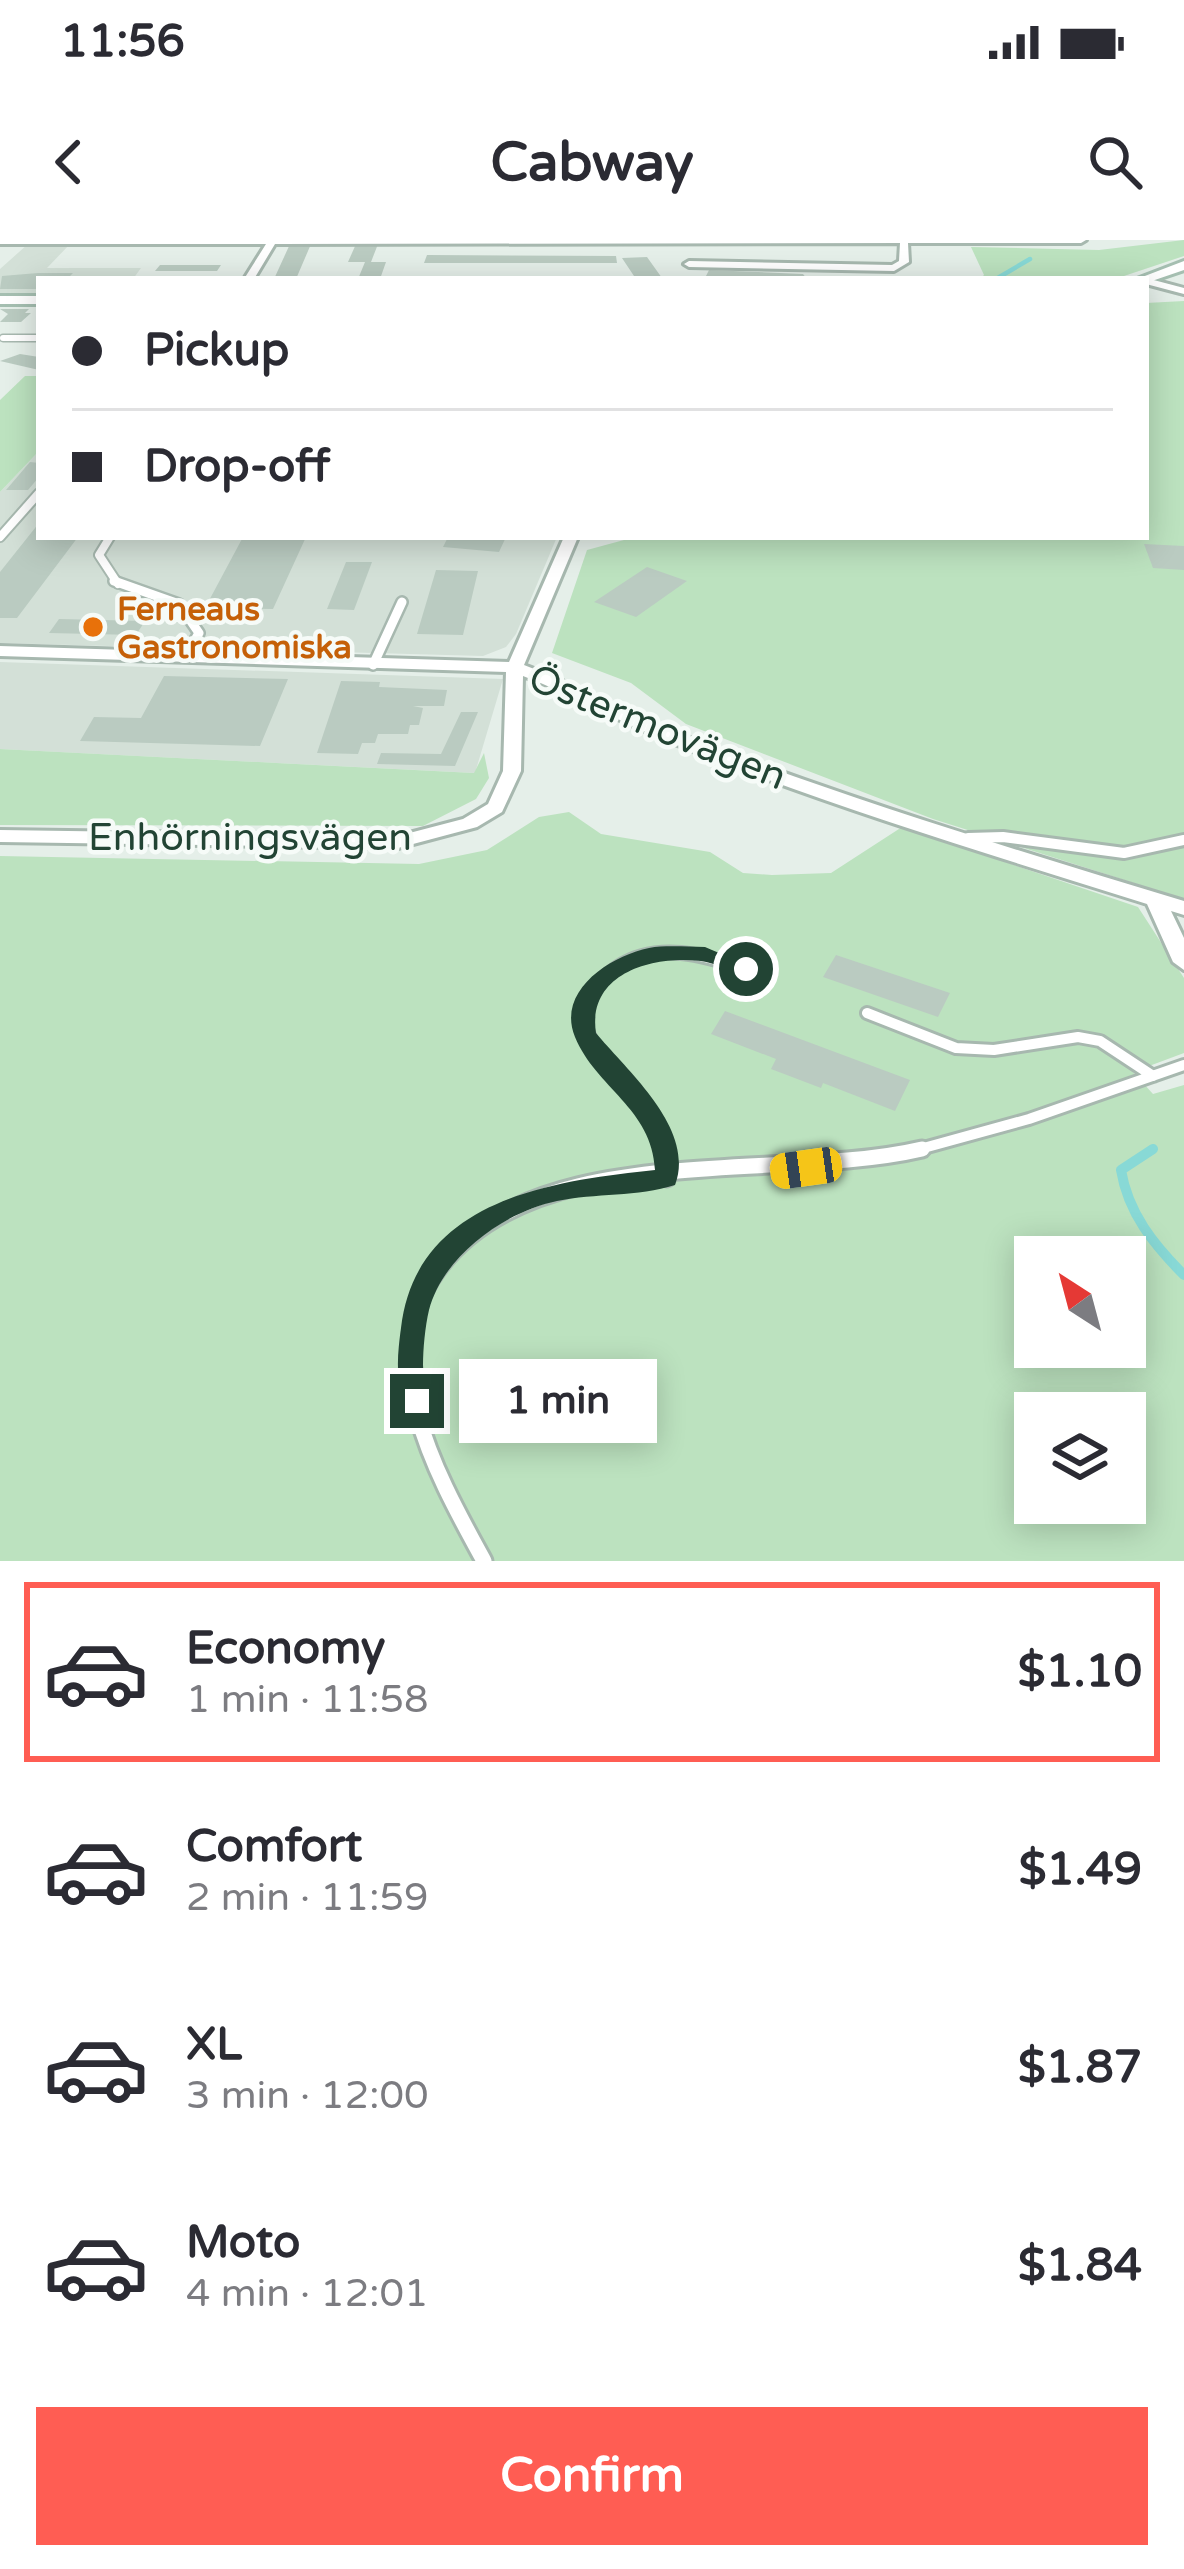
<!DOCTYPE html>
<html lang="en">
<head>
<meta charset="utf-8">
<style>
  body { margin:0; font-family:"Varela Round",sans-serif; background:#f2f2f3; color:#2b2b33; height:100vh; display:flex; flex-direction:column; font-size:45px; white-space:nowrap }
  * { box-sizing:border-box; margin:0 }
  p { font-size:39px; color:#7c7c81 }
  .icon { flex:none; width:66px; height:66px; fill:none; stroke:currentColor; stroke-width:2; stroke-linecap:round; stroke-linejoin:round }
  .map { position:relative; height:1321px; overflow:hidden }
  .side { display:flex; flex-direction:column; background:#fff; flex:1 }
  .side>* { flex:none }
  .hud { position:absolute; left:36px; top:36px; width:1113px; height:264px; border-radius:0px; box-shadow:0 6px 30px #0003; display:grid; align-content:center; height:264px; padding:0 36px; background:#fff }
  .needle { width:78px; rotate:324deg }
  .controls { position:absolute; left:1014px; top:996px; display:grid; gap:24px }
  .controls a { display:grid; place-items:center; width:132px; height:132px; border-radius:0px; background:#fff; box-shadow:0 6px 30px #0003; font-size:60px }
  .end { position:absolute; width:54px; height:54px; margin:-27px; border:15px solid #224434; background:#fff; box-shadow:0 0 0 6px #fff }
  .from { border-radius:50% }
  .bubble { position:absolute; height:84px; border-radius:0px; background:#fff; box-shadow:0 6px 30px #0003; font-size:39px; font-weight:800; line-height:84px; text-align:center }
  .car { position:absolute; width:36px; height:72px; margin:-36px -18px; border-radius:15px; box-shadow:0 0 9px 3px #0007; background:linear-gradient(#f5c518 24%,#345 0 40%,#f5c518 0 76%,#345 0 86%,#f5c518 0) }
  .hud b { display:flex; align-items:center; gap:42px; height:114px; font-size:45px }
  .hud b+b { border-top:3px solid #e1e1e2 }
  .hud i { width:30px; height:30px; background:#2b2b33 }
  ul { padding:21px 0 0; list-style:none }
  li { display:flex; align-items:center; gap:36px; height:180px; margin:0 24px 18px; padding:0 12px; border:6px solid transparent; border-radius:0px }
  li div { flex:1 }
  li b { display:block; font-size:45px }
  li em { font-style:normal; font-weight:800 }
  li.active { border-color:#ff5d53 }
  li>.icon { width:108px; height:108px; stroke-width:1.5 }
  .action { display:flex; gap:24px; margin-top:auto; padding:24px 36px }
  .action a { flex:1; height:138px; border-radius:0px; background:#ff5d53; color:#fff; font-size:48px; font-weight:800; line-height:138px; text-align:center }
  .status { display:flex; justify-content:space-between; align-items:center; height:84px; padding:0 60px; background:#fff; direction:ltr }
  .status svg { height:33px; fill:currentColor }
  header { display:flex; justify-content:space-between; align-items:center; height:156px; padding:0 36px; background:#fff; font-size:54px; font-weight:800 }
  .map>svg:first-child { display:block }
  .built { fill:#d3e0d7 }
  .green { fill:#bce2bf; fill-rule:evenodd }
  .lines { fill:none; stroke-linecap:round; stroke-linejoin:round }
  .stream-far2 { stroke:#88d9d6; stroke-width:4.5 }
  .stream-far1 { stroke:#88d9d6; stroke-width:8 }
  .stream { stroke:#88d9d6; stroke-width:10 }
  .building { fill:#bacbc1 }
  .lane-far4-casing { stroke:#a7b8af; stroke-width:9 }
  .lane-far3-casing { stroke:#a7b8af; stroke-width:12 }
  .lane-far2-casing { stroke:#a7b8af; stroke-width:14 }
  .lane-far1-casing { stroke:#a7b8af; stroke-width:16 }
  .lane-casing { stroke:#a7b8af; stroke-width:21 }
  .street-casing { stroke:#a7b8af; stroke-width:6 }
  .secondary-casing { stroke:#a5bfb1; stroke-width:6 }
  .lane-far4 { stroke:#fff; stroke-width:6 }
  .lane-far3 { stroke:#fff; stroke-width:8 }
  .lane-far2 { stroke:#fff; stroke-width:9 }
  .lane-far1 { stroke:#fff; stroke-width:10 }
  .lane { stroke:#fff; stroke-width:15 }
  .street { fill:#fff; fill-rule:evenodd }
  .secondary { fill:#fff; fill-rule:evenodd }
  .route { fill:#224434 }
  .food-dot { fill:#e8710a; stroke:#f6fbf8; stroke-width:4.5 }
  .labels { text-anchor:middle; stroke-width:9; stroke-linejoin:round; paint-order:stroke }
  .far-food-label { font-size:33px; font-weight:bold; fill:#c56008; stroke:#f6fbf8; text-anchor:start }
  .street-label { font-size:39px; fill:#224434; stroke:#f6fbf8 }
</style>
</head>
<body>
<div class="status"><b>11:56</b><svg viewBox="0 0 49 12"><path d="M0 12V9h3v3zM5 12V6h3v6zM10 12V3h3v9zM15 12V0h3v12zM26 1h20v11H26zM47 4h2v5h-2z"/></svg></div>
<header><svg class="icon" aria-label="back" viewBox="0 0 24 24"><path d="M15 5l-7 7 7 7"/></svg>Cabway<svg class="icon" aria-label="search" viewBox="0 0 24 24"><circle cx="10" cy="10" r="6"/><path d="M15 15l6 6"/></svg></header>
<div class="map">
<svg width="1184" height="1321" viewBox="0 0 1184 1321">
  <rect width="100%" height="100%" fill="#e5efe9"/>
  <path class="built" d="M28,4H70L47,28H141L133,39H39V55H0V29Z
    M39,211V297H557L516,394L506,407L483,416L0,403V252Z
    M0,422L503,439L475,533L0,509Z"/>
  <path class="green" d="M1184,0V16L1115,39H980L984,35L971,7L1099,10Z
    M1184,61V659L933,579L686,484L631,443L552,413L587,310L635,297H1146V63Z
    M25,136H39V211L0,252V160Z
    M0,509L474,533L484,513L489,538L476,559L423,586L0,585Z
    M569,572L601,594L710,612L743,633L772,635L831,633L902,587L1138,667L1184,738V813L1133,832L1153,854L1184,845V1321H0V616L419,624L487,610L539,577ZM1035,1017H1125V1107H1035ZM1035,1173H1125V1263H1035Z"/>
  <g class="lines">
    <path class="stream-far2" d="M996,39L1030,19"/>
    <path class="stream-far1" d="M1149,912L1153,909"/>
    <path class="stream" d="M1153,909L1121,930C1128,973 1154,1005 1184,1035"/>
  </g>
  <path class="building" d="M290,4H311L296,39H274Z
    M356,4H378L371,22H386L380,39H358L365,22H348Z
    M427,15L616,16L617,23H424Z
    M647,17L662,38L636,39L622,18Z
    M160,25H221L217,31H155Z
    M709,30L803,34L807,39L706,36Z
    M38,33H73L67,39H39V49H0L2,36Z
    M0,69H29L25,73H31L21,82H0L8,74Z
    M20,114L39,117V130L0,121Z
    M30,222L39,223V237L28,250H6Z
    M39,283V297H78L17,378H0V332Z
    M243,297H306L273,369L205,368Z
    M448,297H506L499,312L443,307Z
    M1144,304L1184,306V330L1153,328Z
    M346,322H372L354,370L327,369Z
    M647,327L687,341L636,377L594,362Z
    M436,330L478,331L463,395L417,394Z
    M59,379L145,381L136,395L49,393Z
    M164,436L288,439L260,506L80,501L94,477L141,478Z
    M341,441L380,442L379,447L447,450L444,466H413L423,468L419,485H410L408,494H378L375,503H362L358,514L317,513Z
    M461,472H478L455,526L377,524L381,513L441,514Z
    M836,715L950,753L938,777L823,737Z
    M725,771L910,840L895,871L823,843L821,848L771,829L776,819L711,794Z"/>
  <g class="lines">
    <g class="lane-far4-casing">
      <path id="lane-far4" d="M3,98H39"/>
    </g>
    <g class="lane-far3-casing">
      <path id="lane-far3" d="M0,297L39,253
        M110,297L99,315L118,344"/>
    </g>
    <g class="lane-far2-casing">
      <path id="lane-far2" d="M114,341L179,364L199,393L185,417
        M373,425L402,362"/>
    </g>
    <g class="lane-far1-casing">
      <path id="lane-far1" d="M968,598L1003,597L1124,613L1184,600
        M867,773L956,808L994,810L1078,797L1100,801L1153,836
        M665,912C651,844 525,787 618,727C657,701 705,715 745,729
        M909,912L1029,879L1184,825"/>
    </g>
    <g class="lane-casing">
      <path id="lane" d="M664,909L667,938
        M484,1321C438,1237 371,1120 437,1030C534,897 777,943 922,909"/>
    </g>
    <g class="street-casing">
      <path id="street" d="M0,0H1086L1081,3H908L909,22L894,31L689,27L684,24L689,21L892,25L899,21L900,3L275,4L254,39H244L266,4H0Z
        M1146,38L1184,48V54L1146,44V39H1142Z
        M564,297H578L524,425C582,447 636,477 693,499C854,561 1019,611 1184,661V675L1171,671L1184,698V730L1173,722L1147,664C988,614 829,566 675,504C623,484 575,456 523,436L521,531L502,572L477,587L398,608L0,602V590L398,596L463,579L488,564L503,531L506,432L0,416V406L509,422Z"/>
    </g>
    <g class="secondary-casing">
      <path id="secondary" d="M1184,21V30L1146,43L1137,39Z
        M0,56H39V64H0Z"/>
    </g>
    <use href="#lane-far4" class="lane-far4"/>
    <use href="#lane-far3" class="lane-far3"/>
    <use href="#lane-far2" class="lane-far2"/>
    <use href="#lane-far1" class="lane-far1"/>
    <use href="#lane" class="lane"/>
    <use href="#street" class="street"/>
    <use href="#secondary" class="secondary"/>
  </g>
  <path class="route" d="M705,707L756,729L746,736C731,731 715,723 701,721C651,715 587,734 596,793C628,832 696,889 675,945C638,957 595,953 557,961C504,972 443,1016 429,1070C425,1087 423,1109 423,1125C423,1142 433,1154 427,1170H407C395,1142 397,1117 401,1088C416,959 552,941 655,930C652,868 596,848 575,797C556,751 610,716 649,708C666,705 687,707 705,707Z"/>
  <circle class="food-dot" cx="93" cy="387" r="12"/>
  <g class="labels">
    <g class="far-food-label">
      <text x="117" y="380">Ferneaus<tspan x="117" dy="38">Gastronomiska</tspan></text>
    </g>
    <g class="street-label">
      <text transform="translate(658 486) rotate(22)" y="14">Östermovägen</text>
      <text x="250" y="610">Enhörningsvägen</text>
    </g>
  </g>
</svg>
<div class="controls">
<a><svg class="needle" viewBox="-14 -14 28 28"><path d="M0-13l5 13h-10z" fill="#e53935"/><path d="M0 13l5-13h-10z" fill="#7c7c81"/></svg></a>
<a><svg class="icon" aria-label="layers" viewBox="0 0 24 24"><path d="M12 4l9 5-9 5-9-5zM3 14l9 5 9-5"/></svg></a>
</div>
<i class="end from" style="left:746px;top:729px"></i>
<i class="end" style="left:417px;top:1161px"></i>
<div class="bubble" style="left:459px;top:1119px;width:198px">1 min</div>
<i class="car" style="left:806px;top:928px;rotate:262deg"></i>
<div class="hud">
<b><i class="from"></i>Pickup</b>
<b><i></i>Drop-off</b>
</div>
</div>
<section class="side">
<ul>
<li class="active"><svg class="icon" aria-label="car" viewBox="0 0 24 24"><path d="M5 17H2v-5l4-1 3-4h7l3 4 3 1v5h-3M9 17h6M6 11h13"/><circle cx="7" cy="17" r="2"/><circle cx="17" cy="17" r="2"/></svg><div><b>Economy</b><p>1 min · 11:58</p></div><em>$1.10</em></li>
<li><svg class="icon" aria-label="car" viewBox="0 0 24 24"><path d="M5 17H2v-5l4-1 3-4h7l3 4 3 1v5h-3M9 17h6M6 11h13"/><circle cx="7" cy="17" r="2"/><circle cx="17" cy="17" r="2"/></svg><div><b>Comfort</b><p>2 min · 11:59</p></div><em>$1.49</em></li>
<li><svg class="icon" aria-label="car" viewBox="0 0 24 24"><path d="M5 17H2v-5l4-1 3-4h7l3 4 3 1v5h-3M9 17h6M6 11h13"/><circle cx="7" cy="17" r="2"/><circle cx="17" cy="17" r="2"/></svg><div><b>XL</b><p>3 min · 12:00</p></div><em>$1.87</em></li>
<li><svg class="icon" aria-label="car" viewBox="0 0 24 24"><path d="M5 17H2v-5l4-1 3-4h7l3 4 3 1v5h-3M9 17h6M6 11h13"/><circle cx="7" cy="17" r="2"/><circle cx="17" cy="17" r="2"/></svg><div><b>Moto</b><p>4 min · 12:01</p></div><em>$1.84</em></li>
</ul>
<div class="action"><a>Confirm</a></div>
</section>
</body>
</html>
